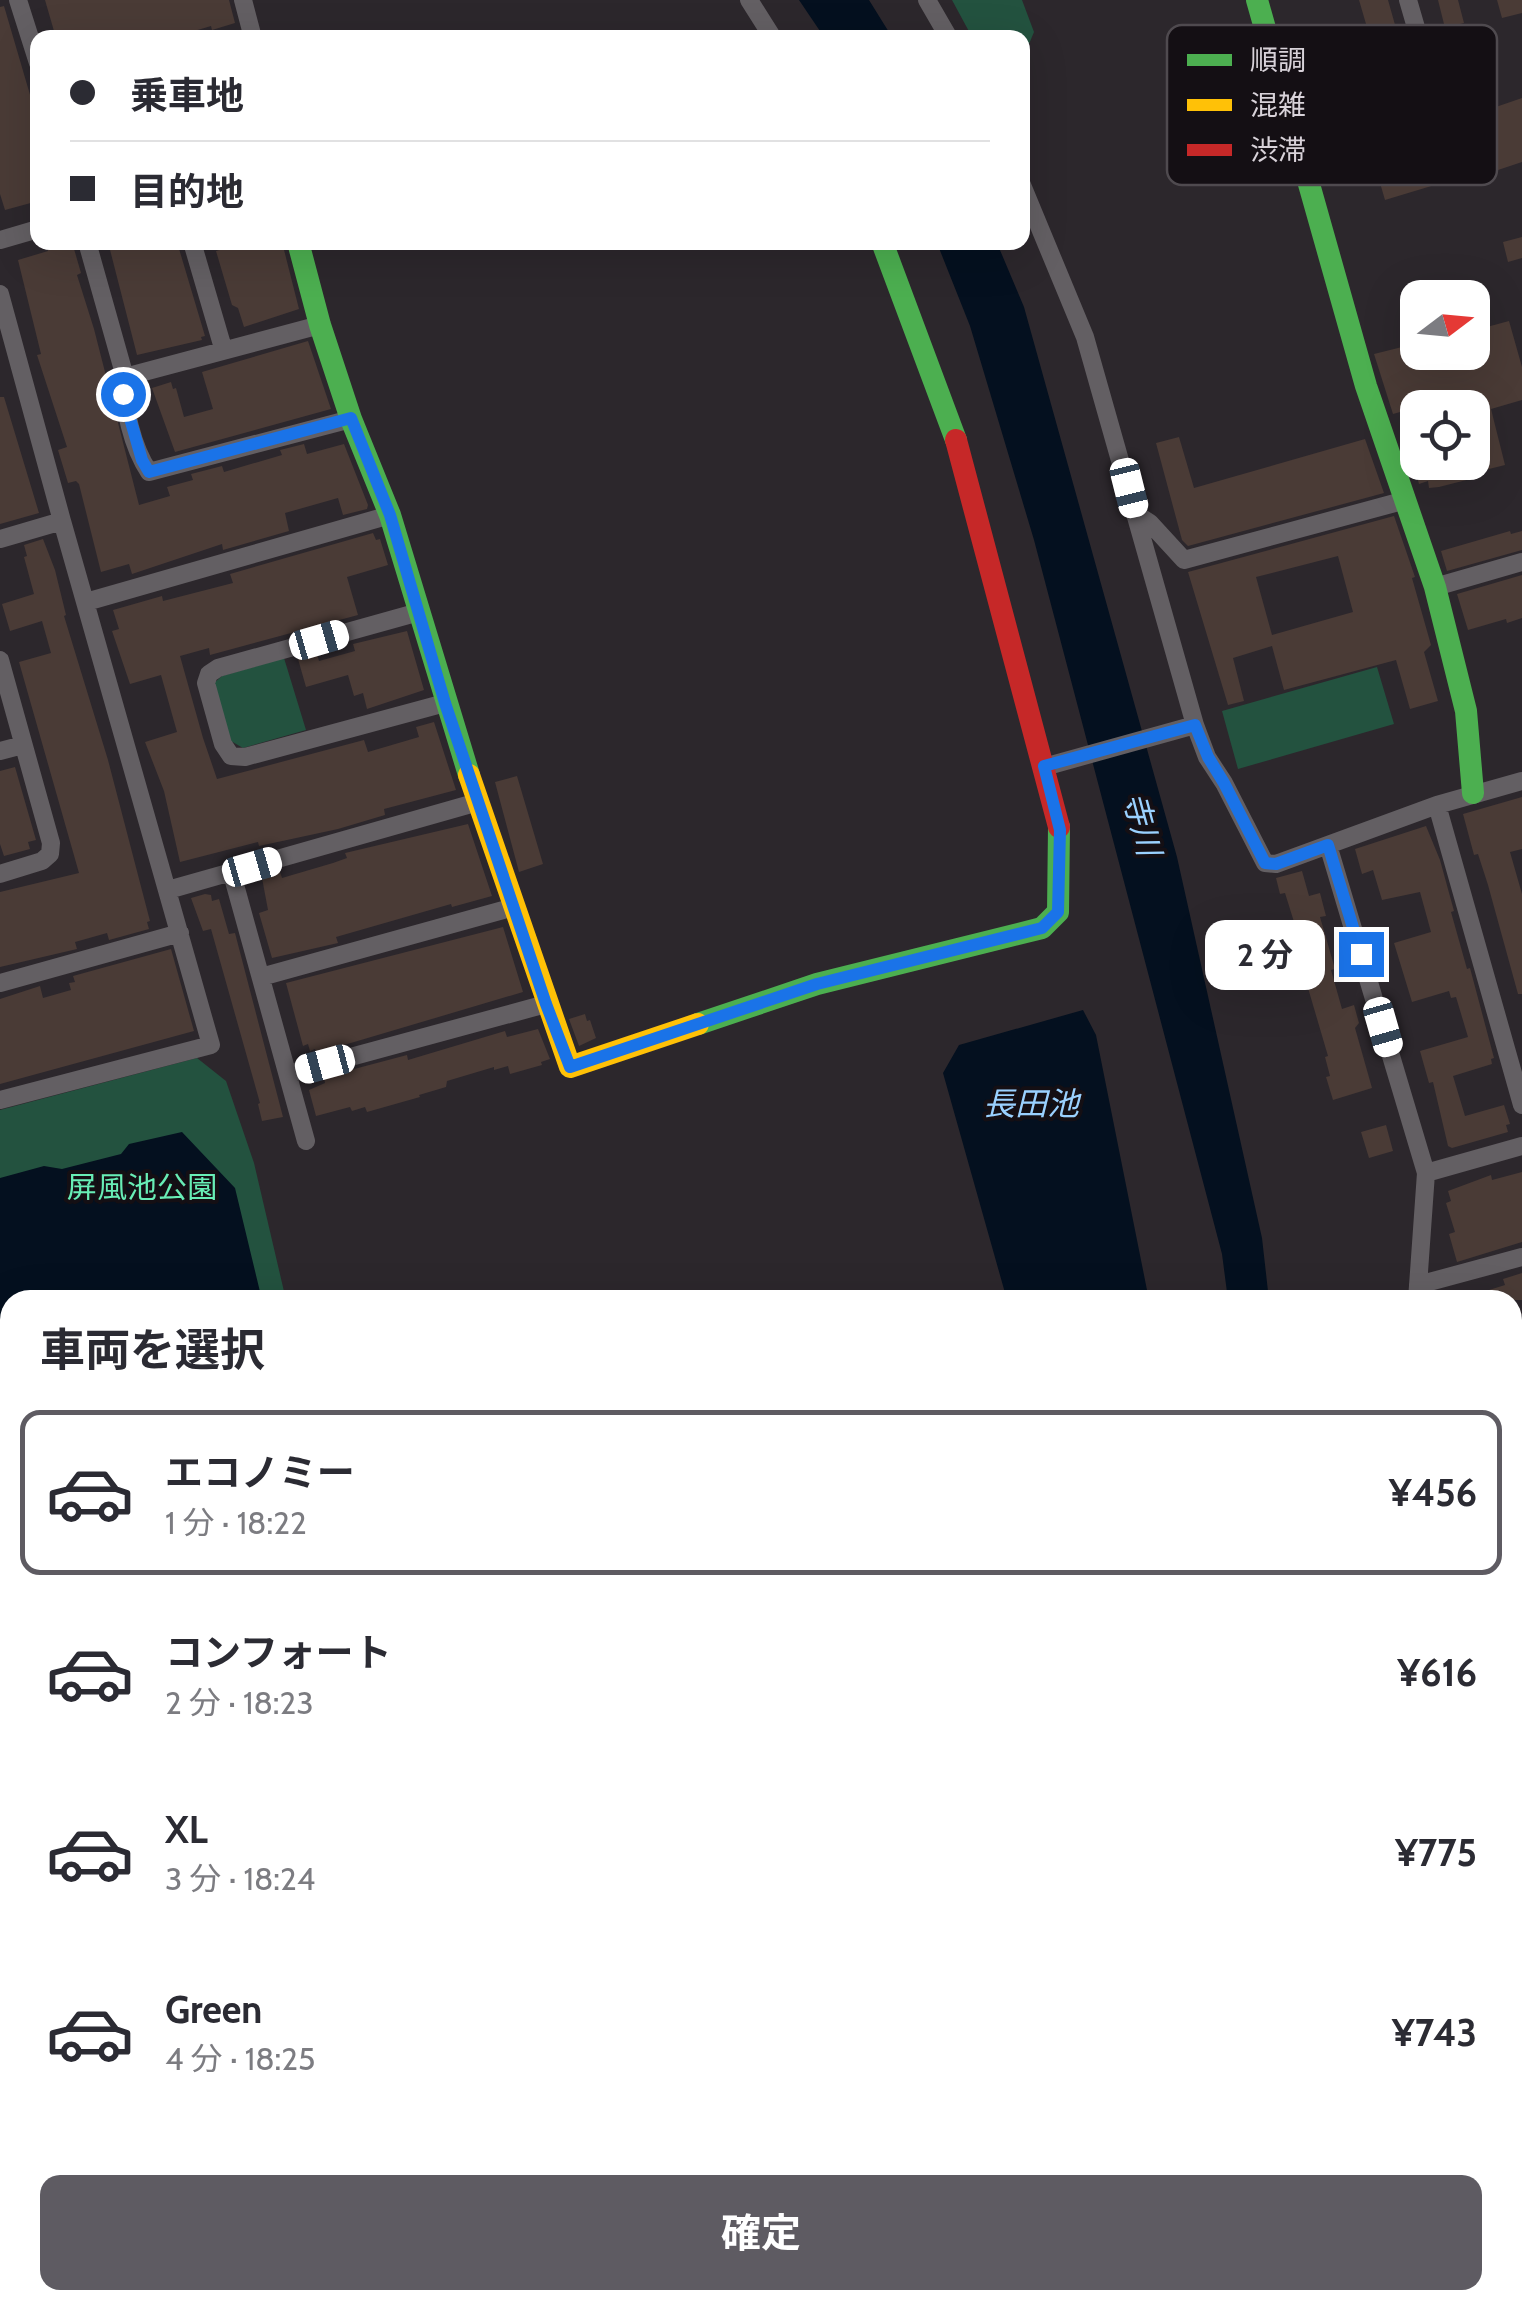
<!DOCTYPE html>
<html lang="ja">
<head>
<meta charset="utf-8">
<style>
  body { margin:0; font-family:Cabin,"Noto Sans JP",sans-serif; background:#f2f2f3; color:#2b2b33; height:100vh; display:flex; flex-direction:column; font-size:38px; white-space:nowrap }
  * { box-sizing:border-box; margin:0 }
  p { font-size:32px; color:#7c7c81 }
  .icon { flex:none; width:55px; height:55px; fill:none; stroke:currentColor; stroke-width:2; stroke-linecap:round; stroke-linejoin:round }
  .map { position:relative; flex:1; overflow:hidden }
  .side { position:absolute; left:0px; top:1290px; width:1522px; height:1020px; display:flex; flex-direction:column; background:#fff; border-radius:30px 30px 0 0; box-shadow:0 10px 40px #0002 }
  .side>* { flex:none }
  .top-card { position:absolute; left:30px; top:30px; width:1000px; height:220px; border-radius:20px; box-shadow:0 10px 40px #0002; display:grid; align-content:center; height:220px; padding:0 40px; background:#fff }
  .needle { width:65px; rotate:74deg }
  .controls { position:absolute; left:1400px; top:280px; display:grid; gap:20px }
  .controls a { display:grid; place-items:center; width:90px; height:90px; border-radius:20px; background:#fff; box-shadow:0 10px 40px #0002; font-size:50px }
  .end { position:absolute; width:45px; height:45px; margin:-22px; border:12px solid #1a73e8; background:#fff; box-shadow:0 0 0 5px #fff }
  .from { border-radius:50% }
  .bubble { position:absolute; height:70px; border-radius:20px; background:#fff; box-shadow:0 10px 40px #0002; font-size:32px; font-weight:700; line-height:70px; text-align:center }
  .car { position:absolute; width:30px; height:60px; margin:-30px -15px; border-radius:12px; box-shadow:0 0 8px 2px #0007; background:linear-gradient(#fff 24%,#345 0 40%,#fff 0 76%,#345 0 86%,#fff 0) }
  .top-card b { display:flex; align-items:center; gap:35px; height:95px; font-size:38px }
  .top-card b+b { border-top:2px solid #e1e1e2 }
  .top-card i { width:25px; height:25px; background:#2b2b33 }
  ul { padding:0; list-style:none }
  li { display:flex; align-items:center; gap:30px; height:165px; margin:0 20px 15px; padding:0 20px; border:5px solid transparent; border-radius:20px }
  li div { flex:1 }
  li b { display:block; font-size:38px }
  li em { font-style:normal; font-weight:700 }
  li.on { border-color:#5e5b62 }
  li>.icon { width:90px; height:90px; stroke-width:1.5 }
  h2 { padding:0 40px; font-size:45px; line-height:120px }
  .button { display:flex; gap:20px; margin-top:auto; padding:20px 40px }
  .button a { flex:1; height:115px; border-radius:20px; background:#5e5b62; color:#fff; font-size:40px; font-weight:700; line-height:115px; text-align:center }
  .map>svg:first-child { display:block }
  .green { fill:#23523f }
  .water { fill:#04101f }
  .building { fill:#4a3b36; fill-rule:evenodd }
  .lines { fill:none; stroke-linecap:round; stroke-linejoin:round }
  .street { stroke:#635f63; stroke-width:18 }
  .fast { stroke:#4caf50; stroke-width:22 }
  .slow { stroke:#ffc107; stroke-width:22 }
  .jam { stroke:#c62828; stroke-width:22 }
  .rail-casing { stroke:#676267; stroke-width:10 }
  .rail { stroke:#140f14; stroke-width:6; stroke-dasharray:19; stroke-linecap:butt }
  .route { stroke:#1a73e8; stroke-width:12 }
  .labels { text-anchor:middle; stroke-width:8; stroke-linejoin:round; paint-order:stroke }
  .park-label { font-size:30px; fill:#68edb6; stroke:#140f14 }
  .water-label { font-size:32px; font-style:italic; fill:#9ad1ff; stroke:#140f14 }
  .key { fill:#140f14; stroke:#4f4a4f; stroke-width:2.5 }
  .key-label { font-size:28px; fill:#d8d2d9 }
</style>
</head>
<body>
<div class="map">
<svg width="1522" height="2310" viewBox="0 0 1522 2310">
  <rect width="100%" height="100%" fill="#2c272c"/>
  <path class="green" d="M952,0H1022L1034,32L1029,44L1023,48L1022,38L972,37Z
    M284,658L306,730L243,748L231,741L214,683L222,676Z
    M1377,667L1394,724L1238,769L1222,711Z
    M197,1058L226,1081L254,1163L286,1300H10V1409L5,1406L0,1391V1110Z"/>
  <path class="water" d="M799,0H869L892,37H824Z
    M937,243H997L1024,307L1177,857L1262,1238L1269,1300H1228L1222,1254L1034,540L970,326Z
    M1083,1010L1096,1035L1149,1300H1007L943,1073L959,1045Z
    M182,1132L235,1188L262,1300H10V1354L0,1322V1178L44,1166L62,1169L121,1154L129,1144Z
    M762,2300H873L856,2310H746Z"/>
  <path class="building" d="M45,0H229L235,23L212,30L211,26L171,38H56Z
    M1359,0H1388L1401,46L1405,44L1409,48L1421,91L1411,97L1412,100L1390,106Z
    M1438,0H1458L1464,23L1445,28Z
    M1497,0H1522V13L1502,18Z
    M4,6L38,122V201L5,210L0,194V7Z
    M1484,86L1490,109L1522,98V162L1492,172L1479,131L1471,133L1459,93Z
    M1431,160L1438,184L1385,200L1378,176Z
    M1522,237V258L1508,262L1503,242Z
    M46,242H72L81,273L77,275L94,329L139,505L170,496L167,487L193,480L191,474L222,466L224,472L282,455L280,450L304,444L307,454L344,444L368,505L367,509L343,515L338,498L285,513L289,531L223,550L222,544L132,574L129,564L101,572L79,484L76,481L68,483L58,450L67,447L37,355L41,354L18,260L48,251Z
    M108,242H177L205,336L201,337L202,340L137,355Z
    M248,242H282L299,309L244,327L238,308L232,305L216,251Z
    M1509,321L1522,367V400L1491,409L1505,465L1481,471L1482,476L1439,487L1429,488L1428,481L1419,484L1413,462H1472V448L1479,446L1472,408H1469L1467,399L1435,408H1418V412L1412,413L1411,409L1393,414L1374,354L1418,343V352H1472V331Z
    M308,341L331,409L175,452L152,388L171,382L173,389L176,388L184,417L213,409L202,372Z
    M0,397H4L39,513L0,524Z
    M1179,437L1194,488L1365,439L1384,493L1188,546L1182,540L1156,443Z
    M1394,516L1415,577L1412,578L1431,645L1424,652L1438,701L1410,709L1396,660L1284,690L1272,646L1233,658L1244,701L1228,705L1188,572ZM1338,556L1353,612L1272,635L1256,577Z
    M1510,531L1511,534L1522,531V550L1447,571L1441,551Z
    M373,533L376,540L380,539L388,565L347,577L358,615L210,655L209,648L180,656L203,738L217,779L364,740L368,752L419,737L416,727L434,722L456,790L384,809L385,815L338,829L259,846L258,842L180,862L164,791L145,742L177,732L161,675L130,684L112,631L119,629L113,610L162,596L163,601L233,583L230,574Z
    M43,539L55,570L66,615L64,616L108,760L150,921L147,922L149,929L109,940L107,933L75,942L77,949L0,967V892L79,873L19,662L51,653L42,621L10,631L2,604L34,594L24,557L27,556L24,545Z
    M1522,575V618L1507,623L1506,619L1468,630L1457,594Z
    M407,631L424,690L367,709L363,693L354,696L348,675L306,687L298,659L317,654L319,661L355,651L353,644Z
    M15,767L36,840L28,842L30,849L4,856L0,844V771Z
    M517,776L543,864L519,872L495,782Z
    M1522,797V849L1510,852L1522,894V994H1518L1488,885L1478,854L1474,855L1463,814Z
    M468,824L492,896L452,907L451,904L336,937L338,943L272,958L259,913L268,910L262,878L280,872L282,878L333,863L347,858L345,853Z
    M1426,826L1440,860L1454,911L1451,912L1467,969L1470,968L1494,1058L1491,1059L1492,1064L1453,1076L1465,1116L1504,1105L1510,1124L1506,1125L1508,1132L1452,1148L1448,1146L1433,1082L1429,1083L1420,1051L1468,1037L1456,997L1451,998L1449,991L1412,1002L1394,943L1431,932L1420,892L1382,900L1373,870L1362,874L1355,849Z
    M1302,871L1309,896L1320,893L1326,916L1320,917L1335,969L1331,970L1342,1009L1354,1005L1359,1023L1355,1028L1372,1088L1333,1100L1326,1077L1330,1076L1325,1057L1328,1056L1308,988L1314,986L1285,893L1280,894L1276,878Z
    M205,894L211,895L212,901L219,899L229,934L235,933L283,1117L262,1121L258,1104L260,1103L211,929L203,931L191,898Z
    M503,927L523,992L317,1053L315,1049L310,1051L308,1044L303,1046L286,983Z
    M171,949L194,1031L0,1084V999L40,986L43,998L71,990L69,983L75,982L73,976Z
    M585,1014L587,1021L590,1020L596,1038L579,1046L569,1019Z
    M538,1029L550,1059L541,1062L542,1065L510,1074L508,1066L494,1070V1067L447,1081L446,1087L419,1095L420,1097L367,1112L365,1107L352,1111L350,1107L316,1116L309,1090L325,1083L324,1077L407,1055L408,1060L505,1031L507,1037Z
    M1386,1125L1393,1151L1369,1158L1361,1132Z
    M1522,1172V1242L1457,1262L1449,1234L1455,1232L1446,1203L1451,1201L1448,1191L1491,1175L1492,1180Z
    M1522,1273V1300H1471L1470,1296L1505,1285L1503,1279Z"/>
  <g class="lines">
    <path class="street" d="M18,0L38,63
      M243,0L253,38
      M749,0L773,38
      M927,0L949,38
      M1408,0L1451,148
      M1022,185L1085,337L1195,725L1207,757L1224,783L1265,863L1276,864L1437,805L1522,781
      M0,240L38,229
      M87,242L125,377C122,406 133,448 149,472L351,419
      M192,242L223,348
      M0,294L62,521L0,539
      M125,377L320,325
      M1136,514L1150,523L1184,560L1406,500
      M1435,587L1522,562
      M86,602L390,515
      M419,612L218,668L209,674L206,683L223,744L231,756L245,757L445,703
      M0,660L51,843L50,854L42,861L0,874
      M0,751L23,745
      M1044,767L1195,725
      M1437,805L1522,1105
      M1328,845L1426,1173L1417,1300
      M232,874L306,1141
      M168,890L478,802
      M261,977L514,907
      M0,983L180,933
      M288,1074L546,1004
      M0,1100L211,1045L62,521
      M1426,1173L1522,1146
      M1418,1285L1522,1257
      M1512,1382L1522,1365
      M1512,1472L1522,1503
      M1512,1591L1522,1588
      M0,2248L10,2245
      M1172,2300L1175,2310
      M1224,2300L1226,2310
      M1147,2310L1160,2300"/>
    <path class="fast" d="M1257,0L1366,386L1435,587L1466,711L1473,793
      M298,242L320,325L351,419L390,515L469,775
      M882,242L956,440
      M698,1024L817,984L1042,928L1058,912L1059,827"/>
    <path class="slow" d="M469,775L570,1067L698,1024
      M0,1704L10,1707
      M1512,2210L1522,2214
      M1403,2300L1431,2310
      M1482,2300L1508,2310"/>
    <path class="jam" d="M956,440L1059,827
      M0,1734L10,1737
      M1512,2129L1522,2122
      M1512,2265L1522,2269"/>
    <g class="rail-casing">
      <path id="rail" d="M1512,1643L1522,1640
        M0,2187L10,2183"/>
    </g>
    <use href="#rail" class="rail"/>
  </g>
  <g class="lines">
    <path class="route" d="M123,394L142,460L149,472L351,418L390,515L445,703L546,1004L570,1067L817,984L1042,928L1058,912L1060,830L1044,766L1195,725L1208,757L1224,783L1265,863L1276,864L1328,845L1361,954"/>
  </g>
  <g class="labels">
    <g class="park-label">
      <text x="142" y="1198">屏風池公園</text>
    </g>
    <g class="water-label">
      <text transform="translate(1142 824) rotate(75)" y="11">寺川</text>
      <text x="1031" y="1115">長田池</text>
    </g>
  </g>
  <rect x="1167" y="25" width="330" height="160" rx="15" class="key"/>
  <rect x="1187" y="54" width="45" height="12" fill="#4caf50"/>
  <rect x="1187" y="99" width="45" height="12" fill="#ffc107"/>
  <rect x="1187" y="144" width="45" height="12" fill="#c62828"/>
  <g class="key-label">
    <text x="1250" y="70">順調</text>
    <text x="1250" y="115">混雑</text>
    <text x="1250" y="160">渋滞</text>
  </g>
</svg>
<div class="controls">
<a><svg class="needle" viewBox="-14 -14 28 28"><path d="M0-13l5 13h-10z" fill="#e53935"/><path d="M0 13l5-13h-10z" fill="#7c7c81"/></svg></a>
<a><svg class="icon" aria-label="locate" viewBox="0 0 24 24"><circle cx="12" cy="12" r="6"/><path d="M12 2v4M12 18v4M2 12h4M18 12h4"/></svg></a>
</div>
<i class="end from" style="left:123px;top:394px"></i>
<i class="end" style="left:1361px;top:954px"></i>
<div class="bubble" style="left:1205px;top:920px;width:120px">2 分</div>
<i class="car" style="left:1129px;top:488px;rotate:166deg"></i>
<i class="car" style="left:319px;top:640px;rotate:74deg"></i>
<i class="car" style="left:252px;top:867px;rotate:74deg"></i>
<i class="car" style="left:1383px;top:1027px;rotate:164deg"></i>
<i class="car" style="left:325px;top:1064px;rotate:255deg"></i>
<div class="top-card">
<b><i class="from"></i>乗車地</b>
<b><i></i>目的地</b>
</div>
<section class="side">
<h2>車両を選択</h2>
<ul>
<li class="on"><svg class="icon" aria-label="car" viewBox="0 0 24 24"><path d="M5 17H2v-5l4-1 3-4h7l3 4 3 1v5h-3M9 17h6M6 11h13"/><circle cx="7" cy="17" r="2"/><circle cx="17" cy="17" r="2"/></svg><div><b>エコノミー</b><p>1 分 · 18:22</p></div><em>¥456</em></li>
<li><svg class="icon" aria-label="car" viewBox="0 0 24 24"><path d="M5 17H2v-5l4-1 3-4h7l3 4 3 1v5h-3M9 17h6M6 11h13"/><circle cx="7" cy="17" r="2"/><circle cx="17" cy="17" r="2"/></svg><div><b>コンフォート</b><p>2 分 · 18:23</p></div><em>¥616</em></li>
<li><svg class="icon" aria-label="car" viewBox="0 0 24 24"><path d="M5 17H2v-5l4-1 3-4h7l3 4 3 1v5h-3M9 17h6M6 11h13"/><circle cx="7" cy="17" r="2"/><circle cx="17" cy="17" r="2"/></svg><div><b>XL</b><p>3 分 · 18:24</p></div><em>¥775</em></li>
<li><svg class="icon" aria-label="car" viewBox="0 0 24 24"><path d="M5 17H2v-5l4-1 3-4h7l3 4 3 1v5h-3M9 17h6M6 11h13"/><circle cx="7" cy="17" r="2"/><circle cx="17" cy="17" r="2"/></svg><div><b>Green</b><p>4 分 · 18:25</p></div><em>¥743</em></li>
</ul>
<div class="button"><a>確定</a></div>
</section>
</div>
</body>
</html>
